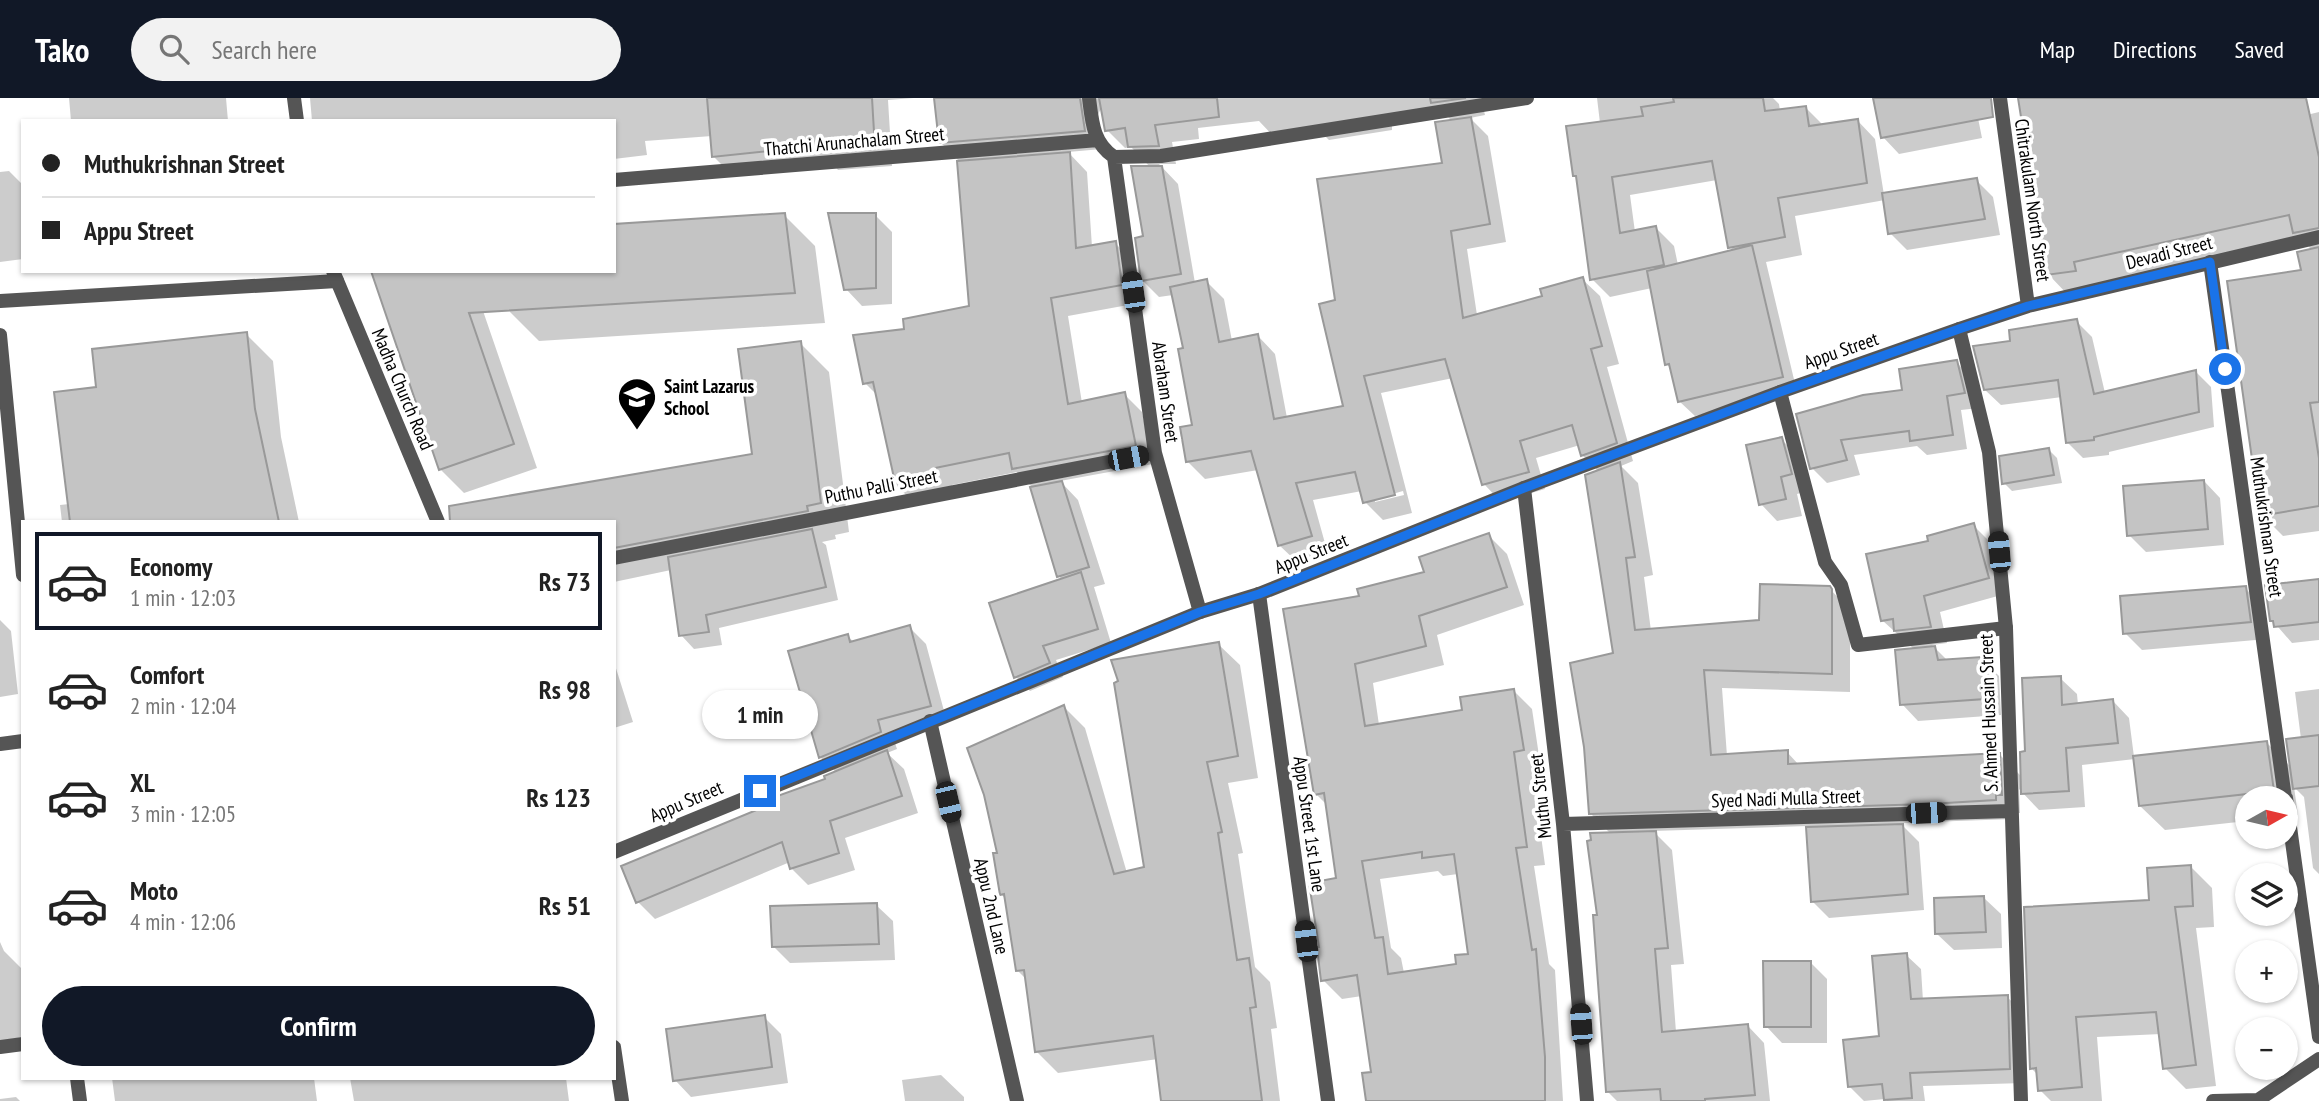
<!DOCTYPE html>
<html lang="en">
<head>
<meta charset="utf-8">
<style>
  body { margin:0; font-family:"PT Sans Narrow",sans-serif; background:#f2f2f2; color:#222; height:100vh; display:flex; flex-direction:column; font-size:26px; white-space:nowrap }
  * { box-sizing:border-box; margin:0 }
  p { font-size:23px; color:#767676 }
  .icon { flex:none; width:38px; height:38px; fill:none; stroke:currentColor; stroke-width:2; stroke-linecap:round; stroke-linejoin:round }
  .map { position:relative; flex:1; overflow:hidden }
  .sheet { position:absolute; left:21px; top:422px; width:595px; height:560px; display:flex; flex-direction:column; background:#fff; border-radius:0px; box-shadow:0 2px 5px #0004 }
  .sheet>* { flex:none }
  .hud { position:absolute; left:21px; top:21px; width:595px; height:154px; border-radius:0px; box-shadow:0 2px 5px #0004; display:grid; align-content:center; height:154px; padding:0 21px; background:#fff }
  .needle { width:46px; rotate:82deg }
  .controls { position:absolute; left:2235px; top:688px; display:grid; gap:14px }
  .controls a { display:grid; place-items:center; width:63px; height:63px; border-radius:50%; background:#fff; box-shadow:0 2px 5px #0004; font-size:35px }
  .end { position:absolute; width:32px; height:32px; margin:-16px; border:9px solid #1a73e8; background:#fff; box-shadow:0 0 0 4px #fff }
  .from { border-radius:50% }
  .bubble { position:absolute; height:49px; border-radius:24px; background:#fff; box-shadow:0 2px 5px #0004; font-size:23px; font-weight:700; line-height:49px; text-align:center }
  .car { position:absolute; width:21px; height:42px; margin:-21px -10px; border-radius:9px; box-shadow:0 0 5px 2px #0007; background:linear-gradient(#222 24%,#8ab4d8 0 40%,#222 0 76%,#8ab4d8 0 86%,#222 0) }
  .hud b { display:flex; align-items:center; gap:24px; height:66px; font-size:26px }
  .hud b+b { border-top:2px solid #e0e0e0 }
  .hud i { width:18px; height:18px; background:#222 }
  ul { padding:12px 0 0; list-style:none }
  li { display:flex; align-items:center; gap:21px; height:98px; margin:0 14px 10px; padding:0 7px; border:4px solid transparent; border-radius:0px }
  li div { flex:1 }
  li b { display:block; font-size:26px }
  li em { font-style:normal; font-weight:700 }
  li.active { border-color:#111827 }
  li>.icon { width:63px; height:63px; stroke-width:1.5 }
  .action { display:flex; gap:14px; margin-top:auto; padding:14px 21px }
  .action a { flex:1; height:80px; border-radius:42px; background:#111827; color:#fff; font-size:28px; font-weight:700; line-height:80px; text-align:center }
  header { display:flex; align-items:center; gap:42px; box-sizing:border-box; height:98px; padding:0 35px; background:#111827; color:#fff }
  header strong { font-size:33px }
  nav { display:flex; gap:38px; margin-inline-start:auto; font-size:24px }
  .search { width:490px; height:63px; background:#f2f2f2; display:flex; align-items:center; gap:18px; box-sizing:border-box; padding:0 24px; border-radius:38px; color:#767676; font-size:26px }
  .map>svg:first-child { display:block }
  .shadow { fill:#0003; fill-rule:evenodd }
  .building { fill:#c4c4c4; stroke:#999; stroke-width:2; fill-rule:evenodd }
  .lines { fill:none; stroke-linecap:round; stroke-linejoin:round }
  .pedestrian { stroke:#555; stroke-width:14 }
  .minor { stroke:#555; stroke-width:14 }
  .tertiary { stroke:#555; stroke-width:14 }
  .route { stroke:#1a73e8; stroke-width:9 }
  .labels { text-anchor:middle; stroke-width:7; stroke-linejoin:round; paint-order:stroke }
  .street-label { font-size:19px; fill:#000; stroke:#fff }
  .poi-label { font-size:19px; font-weight:bold; fill:#000; stroke:#fff; text-anchor:start }
</style>
</head>
<body>
<header>
<strong>Tako</strong>
<div class="search"><svg class="icon" aria-label="search" viewBox="0 0 24 24"><circle cx="10" cy="10" r="6"/><path d="M15 15l6 6"/></svg>Search here</div>
<nav><a>Map</a><a>Directions</a><a>Saved</a></nav>
</header>
<div class="map">
<svg width="2319" height="1003" viewBox="0 0 2319 1003">
  <rect width="100%" height="100%" fill="#fff"/>
  <path class="shadow" d="M69,0H226L228,23H71Z
    M310,0H914L888,2L892,68L838,72L833,66L732,77L713,58L712,38L645,43L647,57L614,61V23H312Z
    M935,0H1529L1483,9L1485,17L1470,20L1488,38L1506,144L1467,151L1477,217L1544,199L1582,181L1600,198L1619,266L1607,269L1633,363L1621,368L1638,385L1653,477L1644,479L1651,533L1761,524L1829,490L1850,512V594L1722,590L1727,658L1787,654L1799,667L2000,657L2022,679L2027,655L2060,580L2077,596L2078,607L2113,603L2129,620L2134,659L2267,645L2292,670L2301,641L2295,594L2319,591V776L2313,770L2304,699L2294,689L2298,717L2286,718V700H2247V723L2165,732L2140,708L2135,661L2082,667L2085,709L2039,712L2019,691L2020,715H2014V721L1900,725L1919,744L1924,812L1829,820L1812,803L1808,728L1653,733L1672,752L1684,866L1671,867L1676,934L1748,928L1764,945L1770,1003H1617L1607,993L1599,819L1611,736L1590,715L1615,557L1599,374L1582,357L1580,347L1536,360L1545,391L1501,404L1484,386L1453,280L1381,295L1412,415L1383,422L1365,404L1362,393L1313,402L1328,456L1297,464L1279,447L1258,372L1205,381L1187,363L1194,329L1185,252L1173,197L1159,199L1143,183L1151,70L1131,49L1125,50L1107,32L1102,8L1097,19L1102,51L1068,54L1087,74L1092,149L1115,145L1133,163L1139,205L1068,218L1082,305L1124,296L1142,314L1153,366L1060,383L1078,402L1105,486L1094,489L1111,545L1056,562L1063,579L1030,593L1016,579L1062,482L1059,478L1033,390L1017,374L952,387L954,398L915,406L897,388L878,298L865,285L906,232L971,210L959,63L941,45ZM1448,19L1452,23L1444,66L1337,203L1345,309L1287,320L1275,256L1258,238L1232,243L1224,201L1206,183L1195,185L1178,86L1159,66H1176L1172,44L1199,41L1198,30L1259,23L1278,43L1324,37L1329,42L1392,32V28ZM1403,393L1404,397L1375,404V401Z
    M1597,0H1773L1779,6L1780,13L1805,9L1824,28L1857,22L1875,41L1884,97L1976,82L1993,99L2000,137L1907,152L1890,135L1885,102L1795,118L1802,157L1766,164L1797,294L1695,318L1679,303L1672,272L1667,266L1652,190L1610,199L1592,181L1578,81L1574,78L1600,25ZM1717,82L1730,149L1734,153L1678,167L1674,148L1656,130L1635,134L1630,97Z
    M1875,0H1974L1982,40L1899,56L1883,39Z
    M2020,0H2256L2261,28L2319,14V433L2283,438L2262,417L2303,173L2312,152L2300,140L2069,198L2048,176Z
    M9,73L23,87V161L0,164V74Z
    M784,117L815,148L825,225L539,243L508,212L614,173Z
    M875,117L892,134V206L862,208L846,191Z
    M470,175L537,370L464,395L440,371Z
    M2076,223L2092,239L2105,295L2195,273L2211,289L2214,329L2109,354V357L2083,360L2067,344L2062,299L2001,307L1985,292L2012,244Z
    M246,236L273,263L281,339L299,424H62L60,407L69,406L98,290Z
    M800,245L829,274L849,434L835,437L836,441L822,444L826,447L838,502L719,530L722,547L694,551L681,537L671,472L614,484V424L754,357Z
    M1956,264L1971,279L1979,310L1961,312L1967,351L1927,357L1917,348L1854,357L1860,377L1827,385L1812,370L1798,318L1904,293Z
    M1781,341L1798,358L1807,393L1797,396L1802,418L1777,423L1761,406Z
    M2049,352L2057,360L2062,385L2012,393L2004,385Z
    M2204,383L2220,400L2224,447L2146,454L2129,437Z
    M1973,427L1990,444L2005,496L1940,514L1947,545L1932,547L1948,563L1982,561L1999,578L2001,617L1918,623L1902,606L1915,552L1883,523L1930,444Z
    M1488,437L1507,456L1524,507L1437,537L1444,567L1373,585L1379,627L1464,613L1513,592L1532,611L1541,671L1532,672L1545,767L1534,768L1549,866L1555,872L1563,1003H1368L1373,975L1362,898L1342,901L1323,882L1338,782L1328,708L1316,696L1361,500L1427,475ZM1438,773L1443,778L1458,776L1470,858L1458,868L1404,875L1401,860L1391,850L1380,781Z
    M2319,483V542L2292,545L2272,522Z
    M2245,490L2262,507L2267,541L2142,552L2125,535Z
    M0,522L11,533L18,596L0,599Z
    M909,529L926,546L947,624L893,639L897,651L887,655L904,671L918,715L845,740L855,772L808,787L791,770L790,764L655,821L638,804L773,707L837,675L820,659L847,538L854,544Z
    M1218,546L1240,567L1258,680L1228,685L1243,755L1238,756L1255,869L1270,884L1277,930L1271,931L1280,1003H1163L1158,961L1058,975L1036,953L1027,882L1018,873L1006,801L1001,796L1000,756L1064,609L1085,630L1127,775L1146,770Z
    M614,564L633,624L614,630Z
    M2191,769L2212,790L2214,829L2196,830L2216,988L2186,991L2165,970L2161,936L2097,939L2102,1003H2051L2040,992L2038,977L2031,970L2151,804Z
    M1984,800L2001,816L2002,850L1954,852L1937,836Z
    M876,807L893,823L895,862L790,865L773,848Z
    M0,844L4,853L21,870L23,882V939L0,943Z
    M1906,857L1921,871L1923,903L2007,899L2022,913L2024,985L1923,988L1925,1003H1887L1885,1001L1864,1003L1849,988L1881,940Z
    M1810,864L1827,881V945H1782L1766,928Z
    M764,919L781,936L788,985L691,999L675,982Z
    M941,977L964,999V1003H905L902,982Z
    M112,980H314L317,1003H115Z
    M350,980H566L569,1003H354Z
    M16,999L20,1003H0V1001Z"/>
  <path class="building" d="M707,0H872L875,51L818,54V48L712,59Z
    M934,0H1080L1085,33L939,45Z
    M1099,0H1217L1219,19L1155,27L1159,48L1128,49L1125,30L1105,33Z
    M1430,0H1466L1431,5Z
    M1673,0H1763L1765,13L1806,8L1809,28L1858,21L1867,85L1778,100L1785,139L1728,150L1712,63L1612,79L1620,135L1656,128L1664,167L1590,182L1576,78H1573L1566,28L1643,18L1641,9L1674,4Z
    M1873,0H1991L1993,19L1881,40Z
    M2018,0H2306L2319,59V130L2293,135L2289,117L2074,164L2076,173L2046,177Z
    M1471,19L1490,126L1451,133L1463,220L1542,198L1540,191L1583,179L1602,248L1591,251L1617,345L1581,358L1572,327L1520,343L1529,374L1482,387L1445,261L1364,278L1395,397L1363,405L1355,374L1296,385L1312,438L1278,448L1251,353L1186,364L1180,329L1192,327L1178,251L1183,250L1170,189L1207,181L1219,244L1258,236L1274,321L1343,308L1319,206L1335,202L1317,81L1442,65L1435,24Z
    M1070,54L1076,150L1116,143L1122,187L1051,200L1068,306L1125,294L1136,348L1012,371L1009,355L935,370L937,380L896,389L873,284L863,286L853,237L904,231L903,221L969,208L957,63Z
    M1131,68H1162L1181,176L1141,183L1135,140L1143,138Z
    M1977,80L1985,121L1888,136L1882,95Z
    M785,115L795,195L469,215L514,346L439,372L371,173H614V126Z
    M828,115H876V190L844,192Z
    M1752,147L1783,279L1678,304L1669,266L1665,267L1647,173Z
    M2319,149V304L2310,305L2319,360V408L2260,418L2227,183L2301,172L2297,154Z
    M2077,221L2094,296L2196,272L2199,314L2094,339V342L2066,345L2058,282L1984,292L1973,248L2010,243L2009,232Z
    M247,234L255,311L279,424H70L54,294L96,289L92,251Z
    M801,243L821,405L807,408L808,413L614,450V424H450L449,408L752,356L738,251Z
    M1957,262L1965,295L1947,298L1953,337L1910,343L1909,333L1841,342L1847,362L1810,371L1796,316L1863,297L1902,292L1899,271Z
    M1782,339L1792,376L1781,379L1786,401L1759,407L1746,347Z
    M2049,350L2054,377L2002,386L1999,358Z
    M1620,364L1635,459L1626,460L1635,532L1759,522L1760,486L1830,488L1832,491V576L1704,572L1711,657L1788,652V666L2000,655L2002,697H1996V702L1929,706L1589,716L1584,649L1570,565L1613,555L1585,377Z
    M2204,382L2208,431L2127,438L2123,388Z
    M1062,383L1089,469L1057,479L1030,389Z
    M1974,425L1989,480L1924,498L1931,529L1894,533L1893,521L1881,523L1866,456L1928,443L1927,438Z
    M812,431L826,489L706,517L709,534L679,538L668,459Z
    M1489,435L1507,489L1419,518L1426,548L1355,566L1365,628L1462,612L1460,599L1514,591L1524,652L1514,654L1527,749L1516,750L1532,852L1536,851L1545,959V1003H1366L1362,975L1371,974L1357,877L1321,883L1317,849H1319L1309,785L1336,780L1324,695L1314,697L1283,511L1359,498L1357,491L1424,474L1419,459ZM1422,754V760L1454,756L1468,856L1455,857L1456,866L1388,876L1383,839L1375,840L1362,763Z
    M1081,474L1098,531L1043,548L1050,565L1014,580L989,505Z
    M2319,481V524L2274,529L2273,523H2270L2265,487Z
    M2246,488L2251,524L2123,536L2120,498Z
    M910,527L931,608L878,622L881,634L819,660L788,553L848,536L850,544Z
    M1219,544L1238,658L1207,664L1222,734L1218,735L1237,862L1249,860L1256,909L1250,910L1262,1003H1161L1153,938L1035,954L1024,872L1016,873L1004,796L1000,797L993,755H997L984,697L967,650L1064,607L1114,776L1144,769L1114,585L1118,583L1111,562Z
    M1935,548L1938,562L1982,559L1985,601L1900,607L1895,552Z
    M2061,578L2062,607L2113,601L2118,645L2066,650L2069,693L2021,696L2020,654L2025,653L2022,580Z
    M2319,637V688L2293,691L2286,641Z
    M2267,643L2274,693L2139,708L2133,658Z
    M887,652L902,698L830,723L839,755L790,771L782,744L636,805L621,768L771,706L769,701L825,681L824,678Z
    M1903,726L1908,796L1811,804L1806,729Z
    M1656,733L1668,850L1655,851L1662,934L1748,926L1755,997L1705,1001V1003H1661L1660,991L1606,994L1593,817H1597L1587,743L1591,742L1590,735Z
    M2191,767L2193,808L2175,809L2196,967L2163,971L2156,914L2076,919L2082,989L2038,993L2036,970L2030,971L2024,809L2149,802L2147,770Z
    M1984,798L1986,834L1935,836L1934,800Z
    M877,805L879,846L772,849L770,808Z
    M1907,855L1911,901L2008,897L2010,971L1910,975L1912,1000L1884,1002L1882,986L1848,989L1843,942L1879,938L1872,858Z
    M1763,863H1811V929H1764Z
    M765,917L772,969L673,983L666,931Z"/>
  <g class="lines">
    <path class="pedestrian" d="M1780,294L1825,464L1841,487L1858,547L2006,530"/>
    <path class="minor" d="M1089,0C1092,24 1093,45 1114,59L1155,355L1200,514
      M1114,59L1161,58L1527,0
      M614,82L1098,42
      M2210,164L2285,700
      M0,203L337,183
      M1959,231L1989,354L2006,530L2021,1003
      M0,237L23,477
      M1524,390L1563,726L1587,1003
      M614,460L1155,355
      M1259,496L1328,1003
      M930,623L1017,1003
      M0,646L23,643
      M2286,700L2319,939
      M1563,726L2010,713
      M0,949L23,946
      M77,980L80,1003
      M2213,1003L2258,1002L2319,961"/>
    <path class="tertiary" d="M294,0L297,23
      M2000,0L2028,208
      M333,173L438,424
      M614,754L1200,514L1259,496L1524,390L1780,294L1959,231L2028,208L2319,139
      M614,949L622,1003"/>
  </g>
  <g class="lines">
    <path class="route" d="M760,693L1200,514L1259,496L1524,390L1780,294L1959,231L2028,208L2210,164L2225,271"/>
  </g>
  <defs>
    <g id="school-pin" transform="scale(2.0125)"><path d="M0 17L-7.5 6A9.5 9.5 0 1 1 7.5 6Z" fill="#000" stroke="#fff"/><path d="M0-5L7-2L0 1L-7-2ZM-4 1L0 2.5L4 1V4Q0 6-4 4Z" fill="#fff"/></g>
  </defs>
  <g fill-rule="evenodd">
    <use href="#school-pin" x="637" y="299"/>
  </g>
  <g class="labels">
    <g class="street-label">
      <text transform="translate(854 43) rotate(-5)" y="7">Thatchi Arunachalam Street</text>
      <text transform="translate(2033 102) rotate(82)" y="7">Chitrakulam North Street</text>
      <text transform="translate(2169 154) rotate(-14)" y="7">Devadi Street</text>
      <text transform="translate(1841 252) rotate(-19)" y="7">Appu Street</text>
      <text transform="translate(403 291) rotate(67)" y="7">Madha Church Road</text>
      <text transform="translate(1166 294) rotate(82)" y="7">Abraham Street</text>
      <text transform="translate(881 388) rotate(-11)" y="7">Puthu Palli Street</text>
      <text transform="translate(2267 429) rotate(82)" y="7">Muthukrishnan Street</text>
      <text transform="translate(1311 455) rotate(-22)" y="7">Appu Street</text>
      <text transform="translate(1988 615) rotate(-92)" y="7">S. Ahmed Hussain Street</text>
      <text transform="translate(1540 698) rotate(-96)" y="7">Muthu Street</text>
      <text transform="translate(1786 700) rotate(-2)" y="7">Syed Nadi Mulla Street</text>
      <text transform="translate(686 703) rotate(-23)" y="7">Appu Street</text>
      <text transform="translate(1310 726) rotate(82)" y="7">Appu Street 1st Lane</text>
      <text transform="translate(992 808) rotate(77)" y="7">Appu 2nd Lane</text>
    </g>
    <g class="poi-label">
      <text x="664" y="295">Saint Lazarus<tspan x="664" dy="22">School</tspan></text>
    </g>
  </g>
</svg>
<div class="controls">
<a><svg class="needle" viewBox="-14 -14 28 28"><path d="M0-13l5 13h-10z" fill="#e53935"/><path d="M0 13l5-13h-10z" fill="#767676"/></svg></a>
<a><svg class="icon" aria-label="layers" viewBox="0 0 24 24"><path d="M12 4l9 5-9 5-9-5zM3 14l9 5 9-5"/></svg></a>
<a>+</a>
<a>−</a>
</div>
<i class="end from" style="left:2225px;top:271px"></i>
<i class="end" style="left:760px;top:693px"></i>
<div class="bubble" style="left:702px;top:592px;width:116px">1 min</div>
<i class="car" style="left:1133px;top:194px;rotate:352deg"></i>
<i class="car" style="left:1128px;top:360px;rotate:79deg"></i>
<i class="car" style="left:1999px;top:454px;rotate:355deg"></i>
<i class="car" style="left:948px;top:704px;rotate:167deg"></i>
<i class="car" style="left:1926px;top:715px;rotate:88deg"></i>
<i class="car" style="left:1306px;top:843px;rotate:353deg"></i>
<i class="car" style="left:1581px;top:926px;rotate:356deg"></i>
<div class="hud">
<b><i class="from"></i>Muthukrishnan Street</b>
<b><i></i>Appu Street</b>
</div>
<section class="sheet">
<ul>
<li class="active"><svg class="icon" aria-label="car" viewBox="0 0 24 24"><path d="M5 17H2v-5l4-1 3-4h7l3 4 3 1v5h-3M9 17h6M6 11h13"/><circle cx="7" cy="17" r="2"/><circle cx="17" cy="17" r="2"/></svg><div><b>Economy</b><p>1 min · 12:03</p></div><em>Rs 73</em></li>
<li><svg class="icon" aria-label="car" viewBox="0 0 24 24"><path d="M5 17H2v-5l4-1 3-4h7l3 4 3 1v5h-3M9 17h6M6 11h13"/><circle cx="7" cy="17" r="2"/><circle cx="17" cy="17" r="2"/></svg><div><b>Comfort</b><p>2 min · 12:04</p></div><em>Rs 98</em></li>
<li><svg class="icon" aria-label="car" viewBox="0 0 24 24"><path d="M5 17H2v-5l4-1 3-4h7l3 4 3 1v5h-3M9 17h6M6 11h13"/><circle cx="7" cy="17" r="2"/><circle cx="17" cy="17" r="2"/></svg><div><b>XL</b><p>3 min · 12:05</p></div><em>Rs 123</em></li>
<li><svg class="icon" aria-label="car" viewBox="0 0 24 24"><path d="M5 17H2v-5l4-1 3-4h7l3 4 3 1v5h-3M9 17h6M6 11h13"/><circle cx="7" cy="17" r="2"/><circle cx="17" cy="17" r="2"/></svg><div><b>Moto</b><p>4 min · 12:06</p></div><em>Rs 51</em></li>
</ul>
<div class="action"><a>Confirm</a></div>
</section>
</div>
</body>
</html>
